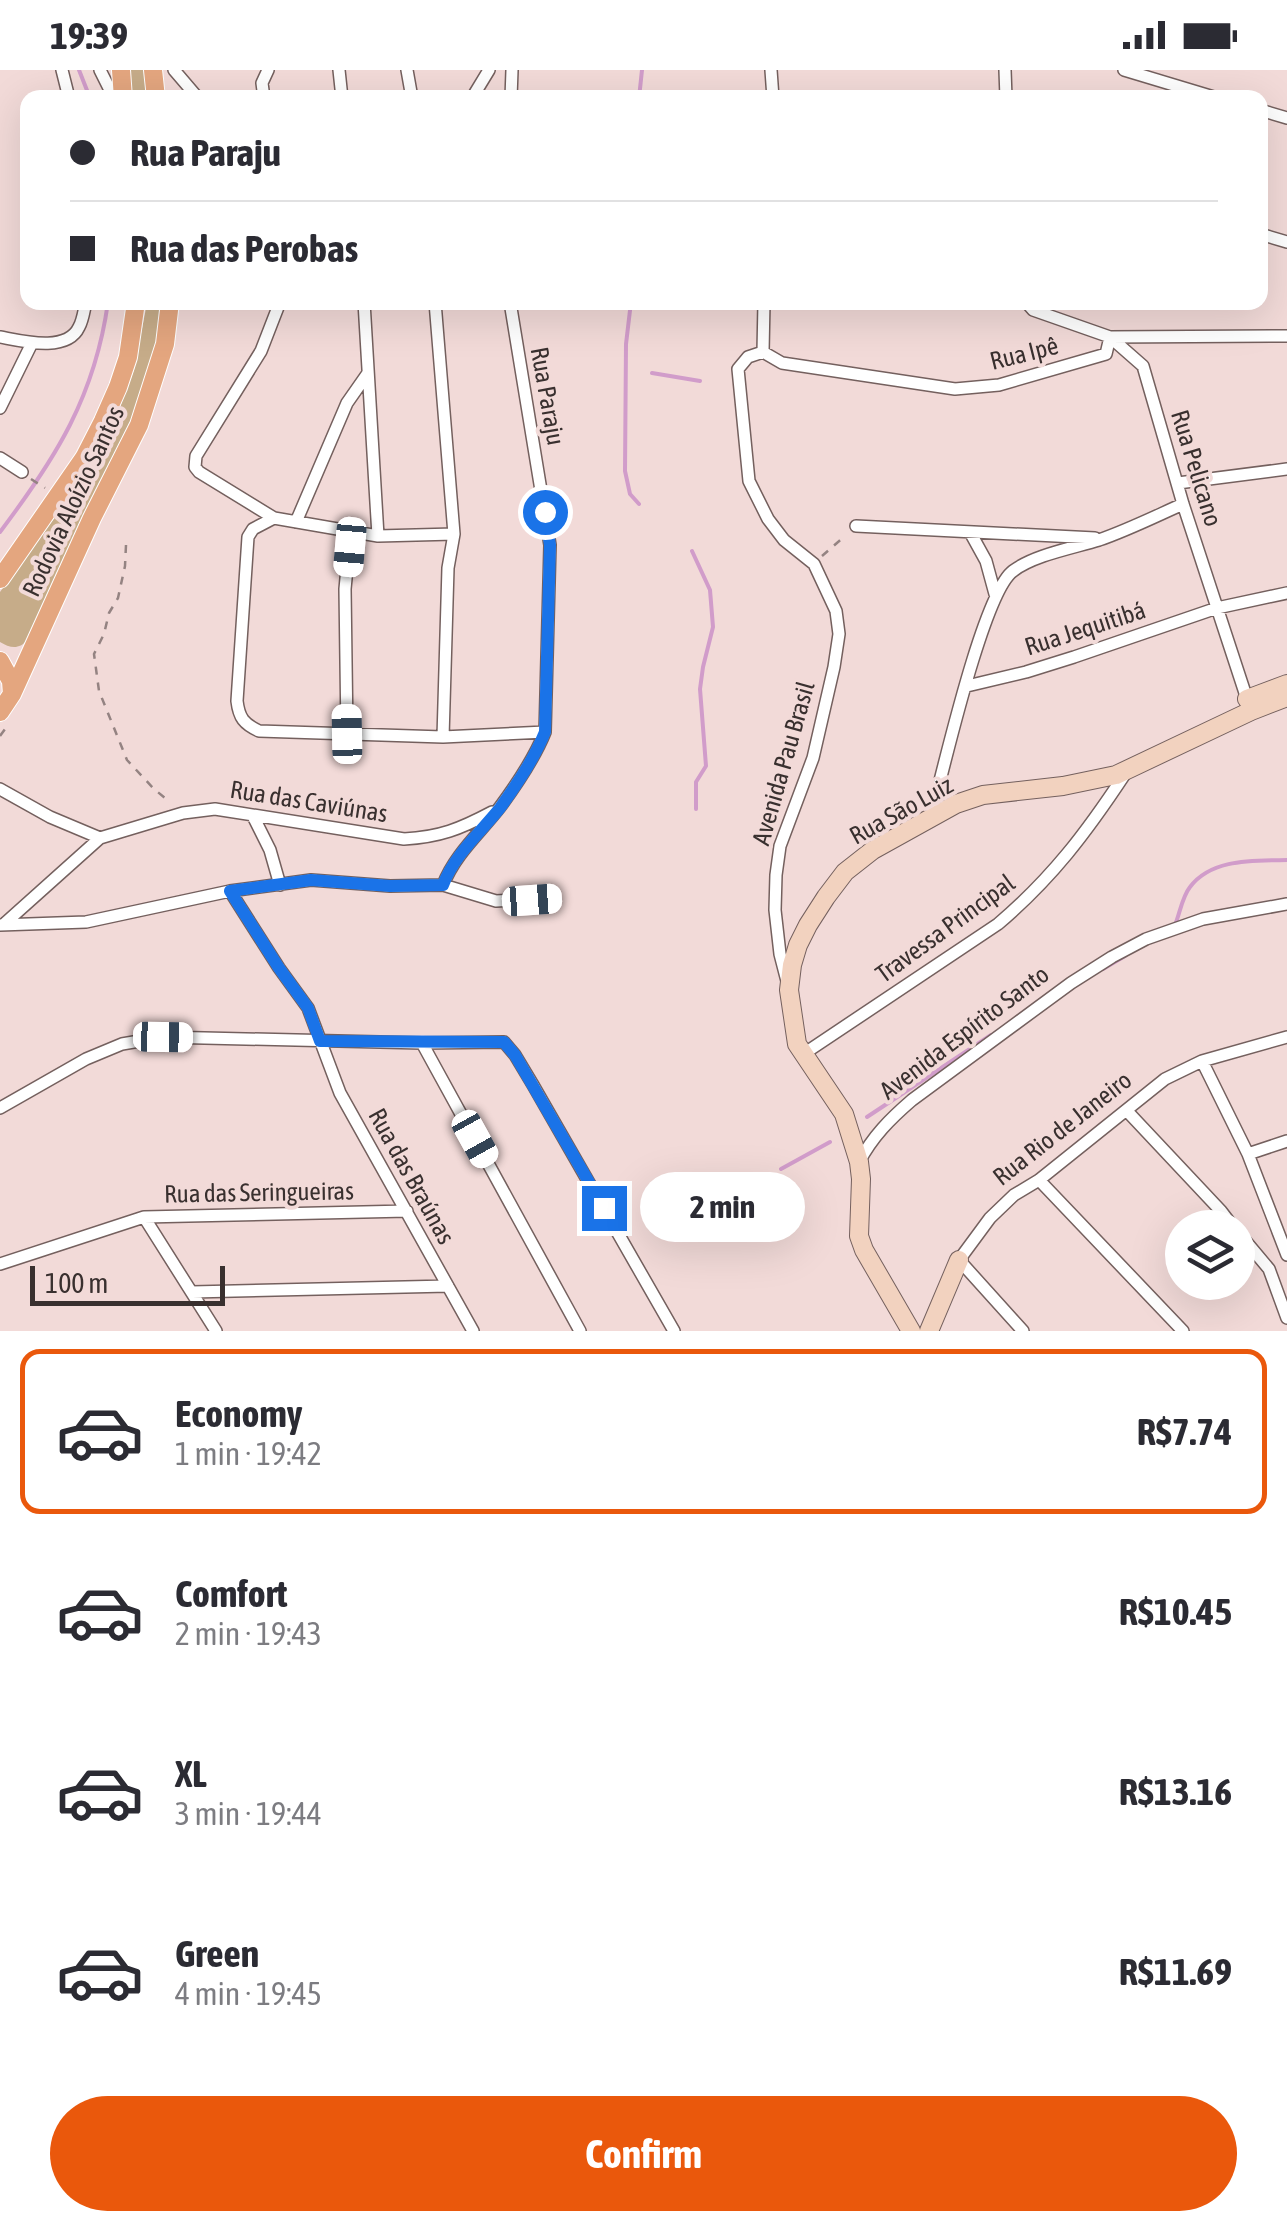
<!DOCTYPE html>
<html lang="en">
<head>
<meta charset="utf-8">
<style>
  body { margin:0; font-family:"Asap Condensed",sans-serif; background:#f2f2f3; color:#2b2b33; height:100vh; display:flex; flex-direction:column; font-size:38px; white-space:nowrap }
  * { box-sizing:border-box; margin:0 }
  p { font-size:32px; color:#7c7c81 }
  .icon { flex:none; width:55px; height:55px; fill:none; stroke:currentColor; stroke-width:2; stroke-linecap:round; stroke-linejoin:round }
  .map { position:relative; height:1261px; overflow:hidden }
  .side { display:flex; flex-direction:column; background:#fff; flex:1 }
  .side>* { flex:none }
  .top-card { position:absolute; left:20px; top:20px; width:1248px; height:220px; border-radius:20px; box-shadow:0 10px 40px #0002; display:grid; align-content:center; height:220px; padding:0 50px; background:#fff }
  .tools { position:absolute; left:1165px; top:1140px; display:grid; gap:20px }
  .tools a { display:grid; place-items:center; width:90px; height:90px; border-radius:50%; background:#fff; box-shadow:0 10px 40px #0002; font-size:50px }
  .scale { position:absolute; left:30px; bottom:25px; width:195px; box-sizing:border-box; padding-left:10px; border:5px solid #39302f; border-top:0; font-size:28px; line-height:35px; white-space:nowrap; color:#39302f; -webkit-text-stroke:8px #f2dad8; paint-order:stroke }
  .end { position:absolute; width:45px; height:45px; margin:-22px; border:12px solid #1a73e8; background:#fff; box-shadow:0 0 0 5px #fff }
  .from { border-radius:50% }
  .bubble { position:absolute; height:70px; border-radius:35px; background:#fff; box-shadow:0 10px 40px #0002; font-size:32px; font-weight:700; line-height:70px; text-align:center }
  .car { position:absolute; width:30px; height:60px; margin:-30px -15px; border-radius:12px; box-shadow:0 0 8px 2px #0007; background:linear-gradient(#fff 24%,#345 0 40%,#fff 0 76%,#345 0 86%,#fff 0) }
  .top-card b { display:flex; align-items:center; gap:35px; height:95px; font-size:38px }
  .top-card b+b { border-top:2px solid #e1e1e2 }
  .top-card i { width:25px; height:25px; background:#2b2b33 }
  ul { padding:18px 0 0; list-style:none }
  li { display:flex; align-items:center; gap:30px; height:165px; margin:0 20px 15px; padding:0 30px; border:5px solid transparent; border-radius:20px }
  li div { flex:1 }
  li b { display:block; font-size:38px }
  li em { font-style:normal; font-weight:700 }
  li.selected { border-color:#ea580c }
  li>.icon { width:90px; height:90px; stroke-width:1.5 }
  .primary-button { display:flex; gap:20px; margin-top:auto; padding:20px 50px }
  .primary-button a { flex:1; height:115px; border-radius:60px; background:#ea580c; color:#fff; font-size:40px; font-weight:700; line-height:115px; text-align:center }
  .status { display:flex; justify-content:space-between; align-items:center; height:70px; padding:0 50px; background:#fff; direction:ltr }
  .status svg { height:28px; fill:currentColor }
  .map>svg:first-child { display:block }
  .green { fill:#c6ac89 }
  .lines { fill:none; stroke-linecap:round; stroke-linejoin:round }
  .stream { stroke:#d19cca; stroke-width:4 }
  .street-casing { stroke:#74605e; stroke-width:14 }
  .secondary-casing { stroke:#74605e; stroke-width:20 }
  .primary-casing { stroke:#fff; stroke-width:20 }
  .path { stroke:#948382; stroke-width:2.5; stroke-dasharray:8 8; stroke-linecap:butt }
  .street { stroke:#fff; stroke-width:11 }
  .secondary { stroke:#f2d2bf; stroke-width:18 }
  .primary { stroke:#e4a67f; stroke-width:18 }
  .route { stroke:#1a73e8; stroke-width:12 }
  .labels { text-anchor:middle; stroke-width:8; stroke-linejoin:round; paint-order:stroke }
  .street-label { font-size:25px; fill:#39302f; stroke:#f2dad8 }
</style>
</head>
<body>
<div class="status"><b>19:39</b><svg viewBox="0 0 49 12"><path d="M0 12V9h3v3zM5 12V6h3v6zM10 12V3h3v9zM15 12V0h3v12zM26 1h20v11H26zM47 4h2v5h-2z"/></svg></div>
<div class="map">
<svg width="1287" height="1261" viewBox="0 0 1287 1261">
  <rect width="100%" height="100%" fill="#f2dad8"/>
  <path class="green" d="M129,0H146L149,27H133Z
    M147,233H164C158,266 152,299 140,331C110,413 66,491 27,570C19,580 10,578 0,572V522L74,421L103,374L115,350L134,300Z"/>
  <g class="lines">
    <path class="stream" d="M79,0L90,28
      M639,28L642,0
      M631,232L626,274L625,401L630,424L639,434
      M652,303L700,311
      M0,462C56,388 95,326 108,232
      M692,481L710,520L713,557L703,597L700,619L706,696L696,712V739
      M1175,855C1180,843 1182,827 1190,817C1212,788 1254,791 1287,790
      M1103,899L1125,886
      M867,1047L991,965
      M781,1099L830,1072"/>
    <g class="street-casing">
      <path id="street" d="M62,0L69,28
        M100,0L114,28
        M174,0L198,28
        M339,0L342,28
        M407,0L412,28
        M771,0L773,28
        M1005,0L1006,28
        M1124,0L1217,28
        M264,28L262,13L268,0
        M472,28L489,0
        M511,28L512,0
        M1260,40L1287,48
        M1260,164L1287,172
        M280,232L261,281L196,386L195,397L199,402L274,448L378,466L454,464
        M364,232L378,466
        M435,232L454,464L448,498L443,667
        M1026,232L1033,240L1110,267L1143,296L1183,434L1248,632
        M0,267C22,271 67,283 79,257C83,250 84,240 86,232
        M1110,267L1287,266
        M763,282L748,287L738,299L749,411L768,449L784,470L814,494L836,541L839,564L834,597L813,688L780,776L776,805L775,840L780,884L787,911
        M763,282L782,293L955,319L999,315L1106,284L1110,267
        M763,282L764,232
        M0,338L32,273
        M0,388L22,402
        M1178,413L1287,399
        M274,448L253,459L248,467L237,631C239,648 244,654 259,661L443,667L545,662
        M296,452L347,333L368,303
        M856,456L1095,468
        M970,462L986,491L995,524
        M967,616L1026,602L1074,587L1217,538L1287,523
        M347,664L345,519L349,477L353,463
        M0,719L50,747L100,768L183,743L215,739L404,769C440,767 460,759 492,742
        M253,746L270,780L280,815
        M931,746C943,702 983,523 1013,501C1034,485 1073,478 1099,470C1128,460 1156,446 1183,434
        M443,815C455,784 480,763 500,737C517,714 534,689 545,662L550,475L510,232
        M230,821L279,898L308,938L340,1023L473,1261
        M4,854L100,768
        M0,855L86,852L230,821L311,810L390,816L443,815L496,831L552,828
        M422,973L580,1261
        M805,983L998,854C1052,808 1086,763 1125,704
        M1202,991L1248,1084L1287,1185
        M0,1038L86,989L122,974L163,967L422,973L504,972L515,985L533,1015L674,1261
        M1127,1041L1221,1141L1234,1158
        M1248,1084L1287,1071
        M859,1092C873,1066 890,1049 912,1030L1071,913L1112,887L1146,869L1203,849L1287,834
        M1039,1110L1183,1261
        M144,1147L216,1261
        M1238,1162L1269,1199L1287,1248
        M0,1194L144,1147L407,1141
        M192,1222L448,1216
        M1023,1261L959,1190L990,1148L1014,1125L1039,1110L1165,1009L1202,991L1287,967"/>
    </g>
    <g class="secondary-casing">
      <path id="secondary" d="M1247,629L1287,614
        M911,1261L864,1180L859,1166L861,1109L859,1092L844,1044L797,974L789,920L792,895L798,875L808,855L826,827L845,802L873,780L956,734L983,725L1063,716L1116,705L1251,641L1287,627
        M929,1261L959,1190"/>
    </g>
    <g class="primary-casing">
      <path id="primary" d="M121,0L123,28
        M153,0L156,28
        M0,509L84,388L103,351L118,317L128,287L136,232
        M0,591L11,611L12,624
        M0,642L12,624L92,448L139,355L165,274L170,232"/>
    </g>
    <path class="path" d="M31,409L45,418
      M126,475L125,496L118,528L109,543L104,564L94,584L99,621L127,690L154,719L170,732
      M822,486L846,465
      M0,666L8,655"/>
    <use href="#street" class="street"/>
    <use href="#secondary" class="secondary"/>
    <use href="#primary" class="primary"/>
  </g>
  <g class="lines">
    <path class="route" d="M545,442L550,475L545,662C534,689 517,714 500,738C480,763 455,784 443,815L390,816L311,810L230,821L279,898L308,938L320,971L504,972L515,985L604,1138"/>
  </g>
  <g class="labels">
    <g class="street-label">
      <text transform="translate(1024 283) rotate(-14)" y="9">Rua Ipê</text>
      <text transform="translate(548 326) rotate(80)" y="9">Rua Paraju</text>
      <text transform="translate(1197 398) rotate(73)" y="9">Rua Pelicano</text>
      <text transform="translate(73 431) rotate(-65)" y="9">Rodovia Aloízio Santos</text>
      <text transform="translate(1085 558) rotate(-18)" y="9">Rua Jequitibá</text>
      <text transform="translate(783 693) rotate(-74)" y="9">Avenida Pau Brasil</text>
      <text transform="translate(309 731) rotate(9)" y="9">Rua das Caviúnas</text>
      <text transform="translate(901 740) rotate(-29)" y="9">Rua São Luiz</text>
      <text transform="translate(945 858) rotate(-36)" y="9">Travessa Principal</text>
      <text transform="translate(964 962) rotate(-37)" y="9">Avenida Espírito Santo</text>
      <text transform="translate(1062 1058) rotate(-38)" y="9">Rua Rio de Janeiro</text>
      <text transform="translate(412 1106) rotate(61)" y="9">Rua das Braúnas</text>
      <text transform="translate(259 1122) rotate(-1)" y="9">Rua das Seringueiras</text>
    </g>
  </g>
</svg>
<div class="tools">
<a><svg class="icon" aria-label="layers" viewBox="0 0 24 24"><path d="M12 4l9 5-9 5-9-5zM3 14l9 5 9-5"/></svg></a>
</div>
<div class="scale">100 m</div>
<i class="end from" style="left:545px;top:442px"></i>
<i class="end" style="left:604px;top:1138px"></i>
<div class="bubble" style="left:640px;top:1102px;width:165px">2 min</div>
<i class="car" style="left:350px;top:477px;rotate:185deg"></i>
<i class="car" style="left:347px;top:664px;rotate:359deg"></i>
<i class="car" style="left:532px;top:830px;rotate:86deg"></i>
<i class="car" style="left:163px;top:967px;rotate:91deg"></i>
<i class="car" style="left:475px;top:1069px;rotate:151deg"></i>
<div class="top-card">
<b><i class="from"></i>Rua Paraju</b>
<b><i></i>Rua das Perobas</b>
</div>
</div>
<section class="side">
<ul>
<li class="selected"><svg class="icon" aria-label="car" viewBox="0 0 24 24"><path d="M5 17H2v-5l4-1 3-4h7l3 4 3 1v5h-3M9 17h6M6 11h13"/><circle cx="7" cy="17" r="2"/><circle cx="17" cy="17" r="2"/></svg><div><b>Economy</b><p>1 min · 19:42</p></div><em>R$7.74</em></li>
<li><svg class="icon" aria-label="car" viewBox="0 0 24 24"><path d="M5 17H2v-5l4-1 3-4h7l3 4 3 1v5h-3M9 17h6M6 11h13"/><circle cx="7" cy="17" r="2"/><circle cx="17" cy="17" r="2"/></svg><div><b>Comfort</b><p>2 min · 19:43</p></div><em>R$10.45</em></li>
<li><svg class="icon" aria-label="car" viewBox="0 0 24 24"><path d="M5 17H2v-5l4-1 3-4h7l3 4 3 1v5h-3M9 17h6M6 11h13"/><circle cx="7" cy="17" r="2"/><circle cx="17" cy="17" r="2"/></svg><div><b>XL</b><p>3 min · 19:44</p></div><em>R$13.16</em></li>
<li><svg class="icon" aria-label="car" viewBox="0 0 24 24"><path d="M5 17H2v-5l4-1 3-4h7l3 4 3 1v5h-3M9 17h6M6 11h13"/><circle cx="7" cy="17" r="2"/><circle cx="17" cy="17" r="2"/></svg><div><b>Green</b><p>4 min · 19:45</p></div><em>R$11.69</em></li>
</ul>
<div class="primary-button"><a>Confirm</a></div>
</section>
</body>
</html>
